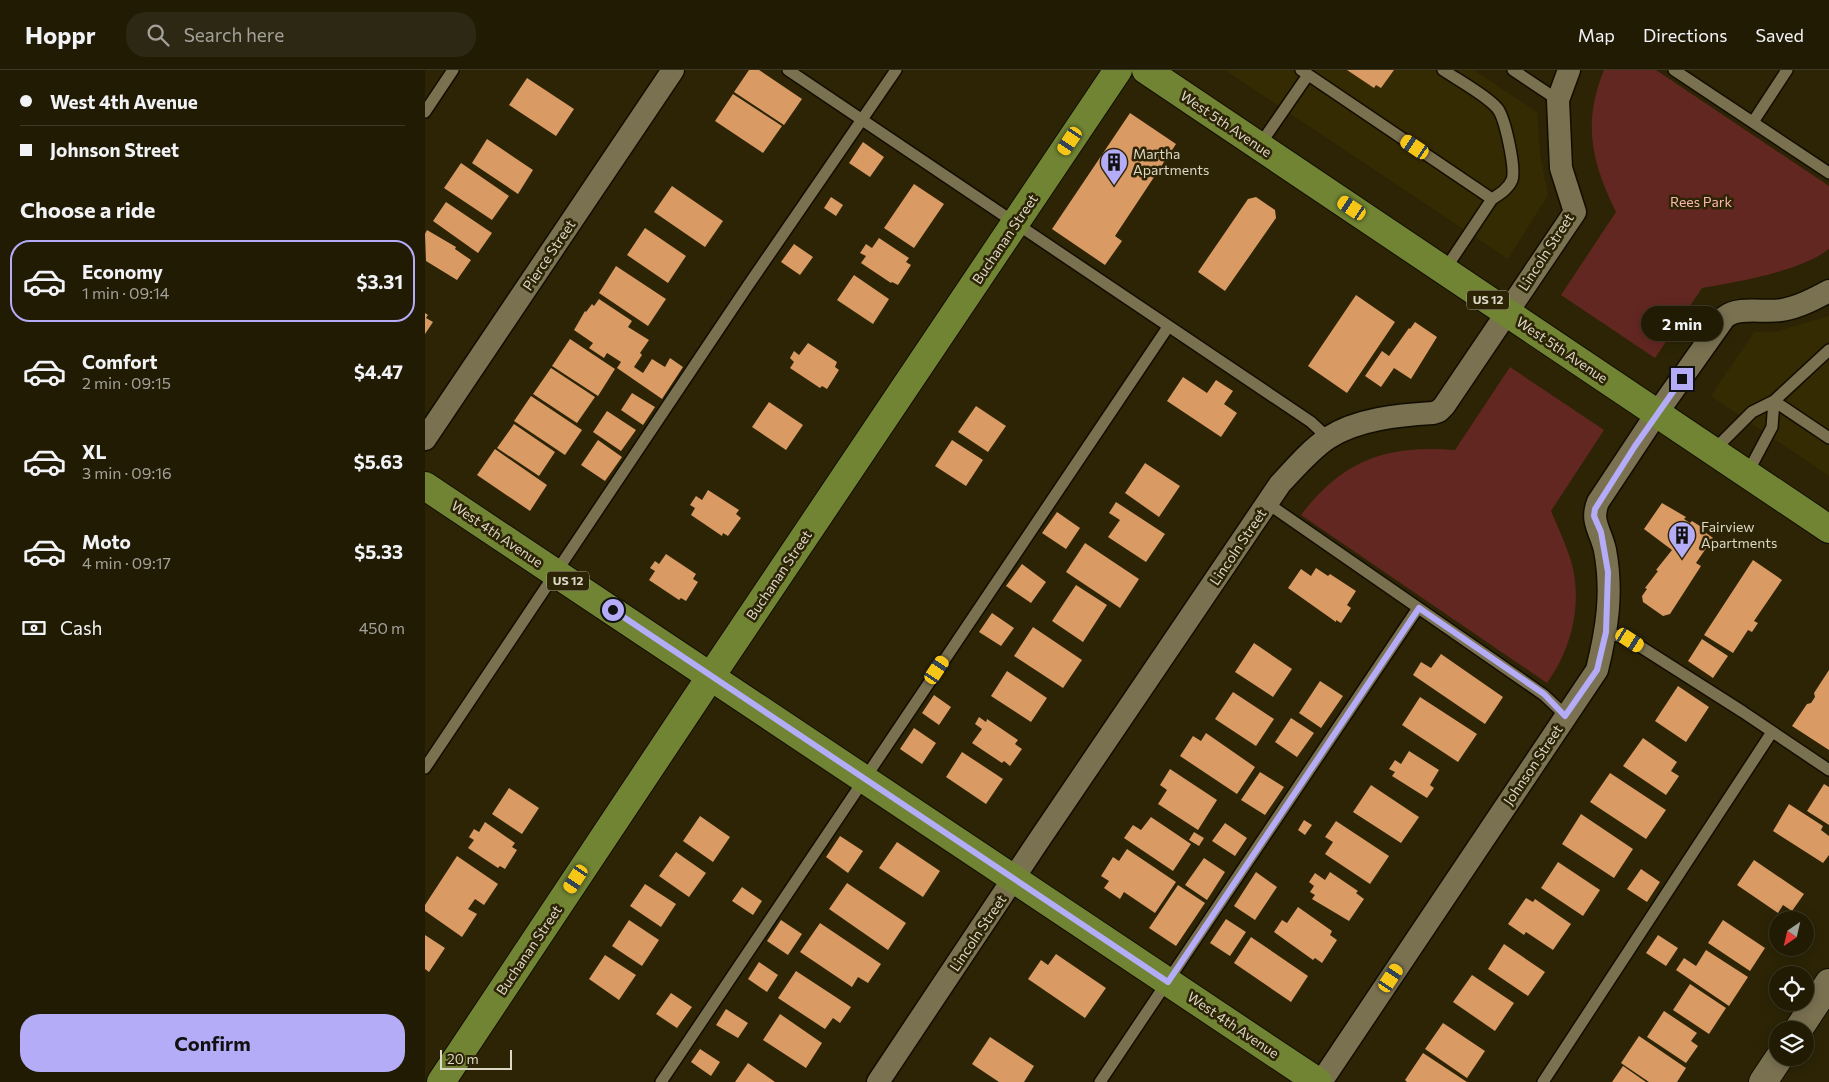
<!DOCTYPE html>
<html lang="en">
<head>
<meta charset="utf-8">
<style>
  body { margin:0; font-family:Commissioner,sans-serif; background:#2d2813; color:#f1f3f6; height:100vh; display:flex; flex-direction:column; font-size:19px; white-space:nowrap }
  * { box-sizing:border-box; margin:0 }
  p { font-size:16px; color:#a2a19a }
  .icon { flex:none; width:28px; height:28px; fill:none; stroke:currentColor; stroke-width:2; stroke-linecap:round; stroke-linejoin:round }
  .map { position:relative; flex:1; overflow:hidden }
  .side { display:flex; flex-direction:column; background:#211b04; width:425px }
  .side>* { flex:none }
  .banner { display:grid; align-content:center; height:110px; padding:0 20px; background:#211b04 }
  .needle { width:32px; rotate:214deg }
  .controls { position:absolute; left:1344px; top:841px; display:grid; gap:10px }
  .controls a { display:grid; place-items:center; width:45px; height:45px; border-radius:50%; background:#211b04; box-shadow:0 2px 12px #0003,0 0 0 1px #3e3926; font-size:25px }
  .scale { position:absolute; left:15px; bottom:12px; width:72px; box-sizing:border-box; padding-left:5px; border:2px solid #dcd7c6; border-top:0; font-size:14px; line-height:18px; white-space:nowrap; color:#dcd7c6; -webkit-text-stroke:4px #2c2405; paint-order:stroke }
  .end { position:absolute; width:22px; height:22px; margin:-11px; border:6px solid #b5acf8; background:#111; box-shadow:0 0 0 2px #111 }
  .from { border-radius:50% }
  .bubble { position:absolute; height:35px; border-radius:18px; background:#211b04; box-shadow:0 2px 12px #0003,0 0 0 1px #3e3926; font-size:16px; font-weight:700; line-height:35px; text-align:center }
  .car { position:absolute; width:15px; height:30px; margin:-15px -8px; border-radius:6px; box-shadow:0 0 4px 1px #0007; background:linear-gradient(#f5c518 24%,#345 0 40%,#f5c518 0 76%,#345 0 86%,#f5c518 0) }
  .banner b { display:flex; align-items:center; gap:18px; height:48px; font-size:19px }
  .banner b+b { border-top:1px solid #3e3926 }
  .banner i { width:12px; height:12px; background:#f1f3f6 }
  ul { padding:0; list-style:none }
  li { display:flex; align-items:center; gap:15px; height:82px; margin:0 10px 8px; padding:0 10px; border:2px solid transparent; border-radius:20px }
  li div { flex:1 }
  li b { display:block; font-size:19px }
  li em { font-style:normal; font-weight:700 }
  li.on { border-color:#b5acf8 }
  li>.icon { width:45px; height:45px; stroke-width:1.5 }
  h2 { padding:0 20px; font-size:22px; line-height:60px }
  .pay { display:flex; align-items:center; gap:12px; height:55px; padding:0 20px; font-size:19px }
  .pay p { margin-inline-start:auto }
  .cta { display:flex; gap:10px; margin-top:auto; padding:10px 20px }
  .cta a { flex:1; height:58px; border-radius:20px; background:#b5acf8; color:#111; font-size:20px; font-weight:700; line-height:58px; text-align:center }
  header { display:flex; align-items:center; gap:30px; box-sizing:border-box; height:70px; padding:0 25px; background:#211b04; border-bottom:1px solid #3e3926 }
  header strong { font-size:24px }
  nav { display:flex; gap:28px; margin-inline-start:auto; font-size:18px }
  .search { width:350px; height:45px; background:#2d2813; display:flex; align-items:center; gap:12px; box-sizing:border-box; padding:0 18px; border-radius:20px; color:#a2a19a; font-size:19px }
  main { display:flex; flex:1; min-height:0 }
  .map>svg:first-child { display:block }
  .built { fill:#352b03 }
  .green { fill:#632721 }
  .building { fill:#d99a63 }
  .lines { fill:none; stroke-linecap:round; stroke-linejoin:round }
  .lane-casing { stroke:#130d00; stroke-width:14 }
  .street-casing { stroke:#130d00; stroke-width:25 }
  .secondary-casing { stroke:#130d00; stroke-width:30 }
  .primary-casing { stroke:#130d00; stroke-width:30 }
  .lane { stroke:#7a7151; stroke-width:11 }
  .street { stroke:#7a7151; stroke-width:22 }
  .secondary { stroke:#7a7151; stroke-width:28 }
  .primary { stroke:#708433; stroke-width:28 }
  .route { stroke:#b5acf8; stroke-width:6 }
  .labels { text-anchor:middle; stroke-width:5; stroke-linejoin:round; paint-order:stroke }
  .shield { fill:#2c2405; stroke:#a7a18c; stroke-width:1 }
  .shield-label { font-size:12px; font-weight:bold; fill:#dcd7c6 }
  .street-label { font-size:14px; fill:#dcd7c6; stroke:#2c2405 }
  .poi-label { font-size:14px; fill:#dcd7c6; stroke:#2c2405; text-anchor:start }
  .park-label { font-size:14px; fill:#fbb7ad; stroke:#2c2405 }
</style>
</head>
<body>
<header>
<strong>Hoppr</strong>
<div class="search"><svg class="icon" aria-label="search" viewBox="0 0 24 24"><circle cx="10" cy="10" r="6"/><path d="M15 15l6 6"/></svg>Search here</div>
<nav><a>Map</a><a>Directions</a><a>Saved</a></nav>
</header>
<main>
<section class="side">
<div class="banner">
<b><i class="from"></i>West 4th Avenue</b>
<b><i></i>Johnson Street</b>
</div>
<h2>Choose a ride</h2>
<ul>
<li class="on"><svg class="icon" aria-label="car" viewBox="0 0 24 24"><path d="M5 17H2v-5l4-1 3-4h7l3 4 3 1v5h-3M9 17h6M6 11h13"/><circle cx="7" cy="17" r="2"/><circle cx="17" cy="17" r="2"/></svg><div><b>Economy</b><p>1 min · 09:14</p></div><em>$3.31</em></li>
<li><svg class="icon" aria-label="car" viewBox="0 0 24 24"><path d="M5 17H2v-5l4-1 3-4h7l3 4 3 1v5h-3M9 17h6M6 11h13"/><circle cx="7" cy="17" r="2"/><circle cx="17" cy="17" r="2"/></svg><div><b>Comfort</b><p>2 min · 09:15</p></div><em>$4.47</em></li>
<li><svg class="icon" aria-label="car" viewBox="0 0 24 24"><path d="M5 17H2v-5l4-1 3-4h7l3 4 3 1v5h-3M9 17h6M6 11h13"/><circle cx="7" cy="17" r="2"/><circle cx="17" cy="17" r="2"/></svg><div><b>XL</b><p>3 min · 09:16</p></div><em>$5.63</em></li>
<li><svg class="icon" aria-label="car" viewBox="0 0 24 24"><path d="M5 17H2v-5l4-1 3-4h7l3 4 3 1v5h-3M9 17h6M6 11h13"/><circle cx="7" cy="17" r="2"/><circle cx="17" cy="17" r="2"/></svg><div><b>Moto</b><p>4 min · 09:17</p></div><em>$5.33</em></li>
</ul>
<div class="pay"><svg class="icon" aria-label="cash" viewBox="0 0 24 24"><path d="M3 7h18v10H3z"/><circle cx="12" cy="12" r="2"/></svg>Cash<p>450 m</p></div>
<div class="cta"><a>Confirm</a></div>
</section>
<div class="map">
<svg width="1404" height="1012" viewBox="0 0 1404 1012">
  <rect width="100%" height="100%" fill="#2c2405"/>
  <path class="built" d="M800,0H1049L1112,42L1115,84L1123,125L1083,189Z
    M1404,246V406L1286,326L1329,262H1350Z"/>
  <path class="green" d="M1179,0H1231L1404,116V179C1376,201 1313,212 1277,218L1230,288L1136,225L1191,142C1167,93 1157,54 1179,0Z
    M1085,297L1179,360L1126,441C1133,458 1141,474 1146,491C1158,533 1147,578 1122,613L876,445C919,389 962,375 1030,380Z"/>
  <path class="building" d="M324,0H334L377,29L359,55L309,22Z
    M922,0H969L956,18L951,15L949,18Z
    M102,8L149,39L131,66L84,35Z
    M308,24L357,56L338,83L290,51Z
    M705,43L751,74L690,166L697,171L680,195L627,159Z
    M62,69L108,100L93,124L47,93Z
    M438,72L459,87L445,107L424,93Z
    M36,93L84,126L67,150L19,118Z
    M489,114L519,134L489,178L459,158Z
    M247,116L298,151L280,177L229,142Z
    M406,127L418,135L411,146L399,138Z
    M831,127L850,140L851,148L800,221L773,202L823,129Z
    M21,132L67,163L53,183L8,151Z
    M220,158L261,186L243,213L202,185Z
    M2,160L31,177L30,179L46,190L32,210L1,191L0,164Z
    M454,168L484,188L481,192L486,195L473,215L467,212L466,213L436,193L441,186L435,183L441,174L447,178Z
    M369,174L388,187L375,205L356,192Z
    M191,196L241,229L223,256L174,223Z
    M429,205L464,229L448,254L412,230Z
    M931,225L970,252L922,323L883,296Z
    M174,229L207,251L203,257L224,270L215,283L217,285L209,297L218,303L227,289L240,297L245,288L258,297L237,329L192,298L196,292L182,283L179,288L164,278L168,273L149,260L160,241L161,242L167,234L169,236Z
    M0,243L3,245L1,248L8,252L0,264Z
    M990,252L1012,267L986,309L969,298L956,317L940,306L957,281L964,286L984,258L985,259Z
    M145,269L190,299L173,326L127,296Z
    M383,273L412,292L410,297L414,300L402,319L397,316L395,318L365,298L369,292L365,288L369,281L374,285Z
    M126,298L170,327L152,353L108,324Z
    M758,307L782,323L791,310L808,321L799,334L812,343L796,367L742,331Z
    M207,323L230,337L218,355L196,340Z
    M106,326L157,360L140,385L89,351Z
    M344,332L378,355L361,380L327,357Z
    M551,336L581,356L563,382L533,362Z
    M182,341L211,360L196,381L168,362Z
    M89,354L130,382L114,406L72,378Z
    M173,370L197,387L180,411L156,395Z
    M527,370L558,390L541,416L510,396Z
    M70,379L122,415L105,441L52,405Z
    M720,393L755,416L734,447L700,423Z
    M283,420L314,440L311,444L316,448L303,466L298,463L297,466L266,445L270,438L265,435L271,426L277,430Z
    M691,432L740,464L721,492L683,467L695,450L684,443Z
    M1237,433L1261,447L1259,449L1265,453L1267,451L1278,458L1277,460L1288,468L1271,493L1276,496L1245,544L1238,546L1218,532L1217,526L1222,519L1220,518L1233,501L1231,500L1247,480L1219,459Z
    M632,442L655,458L641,479L617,463Z
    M660,473L714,509L695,538L641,502Z
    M241,484L271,504L268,509L273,512L261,531L256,528L254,530L224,510L230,501L225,498L230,491L234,494Z
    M1328,490L1357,510L1329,551L1333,553L1327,562L1323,560L1308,583L1279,565Z
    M597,494L621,512L606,533L581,516Z
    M891,498L903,506L905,504L931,521L922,535L926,538L916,553L911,550V552L863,518L876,499L886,506Z
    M651,515L682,535L658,572L627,551Z
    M567,543L589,558L576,576L554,562Z
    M608,557L657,590L638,618L589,586Z
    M1277,569L1303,586L1288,608L1263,591Z
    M829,573L867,599L848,627L810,602Z
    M1016,584L1078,627L1060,654L988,605L996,592L1006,598Z
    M1404,600V680L1367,656L1382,634L1386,633L1390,627L1389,623Z
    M582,601L622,628L606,652L566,626Z
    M895,611L918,626L896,658L874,643Z
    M1253,616L1284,637L1261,672L1230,651Z
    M808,622L849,649L831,676L790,649Z
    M509,625L526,637L514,655L497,643Z
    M995,627L1052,664L1033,692L977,655Z
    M554,647L561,652L562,649L593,670L590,674L597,679L585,696L579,691L577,693L547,673L557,659L550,654Z
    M866,648L889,663L872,687L850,672Z
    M489,658L511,673L497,694L475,679Z
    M781,663L830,697L812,724L755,686L768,666L776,671Z
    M1218,668L1252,692L1246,701L1254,706L1241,725L1198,696Z
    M984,681L1014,700L1005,715L1009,718L1002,728L967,706L970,702L964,699L970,690L976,694Z
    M537,682L578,709L561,734L521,707Z
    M745,699L792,730L773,760L733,734L742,720L735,715Z
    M835,702L859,717L840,745L816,730Z
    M1185,703L1241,740L1221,769L1165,732Z
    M1399,714L1404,717V755L1382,741Z
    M946,715L994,747L976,773L928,742Z
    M84,718L114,738L97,764L67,744Z
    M1364,734L1398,756L1396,760L1404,766V785L1398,793L1348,761Z
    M1156,744L1208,779L1189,808L1137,774Z
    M275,746L305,767L288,792L258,771Z
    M726,747L766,774L748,801L699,768L708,755L716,760Z
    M879,750L887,755L880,765L873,760Z
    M911,751L964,786L945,814L900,784L908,772L900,767Z
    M60,752L90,773L87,777L92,780L80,799L75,796L73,798L43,778L49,770L44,767L49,759L54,762Z
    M800,753L822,768L810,786L787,771Z
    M769,762L779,768L774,776L764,770Z
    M415,766L438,781L423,803L401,787Z
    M472,772L515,801L498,827L454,798Z
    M702,779L751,812L730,843L699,822L695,829L679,818L684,811L676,806L688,787L694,791Z
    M251,782L281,803L264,827L234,806Z
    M32,786L73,814L59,835L50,829L43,839L52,844L37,867L0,841V835Z
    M779,788L800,802L782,830L760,815Z
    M1329,790L1379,824L1367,841L1358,835L1353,843L1312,815Z
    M1133,792L1175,820L1158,846L1116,818Z
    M1216,799L1235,812L1222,832L1202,819Z
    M831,802L852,817L830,850L809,836Z
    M905,802L933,821L931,823L939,829L924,851L887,829L890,825L885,822L889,816L884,812L890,803L900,810Z
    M422,813L481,853L463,880L404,839Z
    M220,814L251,834L236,857L205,836Z
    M753,815L780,833L751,876L724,858Z
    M317,817L337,831L328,845L307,831Z
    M1101,828L1108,832L1110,829L1146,854L1128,880L1101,862L1099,865L1083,854Z
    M873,837L907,861L905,865L912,870L897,893L890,888L888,890L849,862L857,850L862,853Z
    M801,849L821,862L805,886L785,873Z
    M204,850L234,870L217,896L187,876Z
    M356,850L377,864L363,885L342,871Z
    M1298,850L1340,878L1325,901L1283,873Z
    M395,853L456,894L443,913L433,907L427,917L375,882Z
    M0,865L20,878L4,902L0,899Z
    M1233,865L1253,878L1241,896L1221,883Z
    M826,867L883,906L866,932L809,893Z
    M1079,874L1120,902L1103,926L1063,899Z
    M1281,880L1323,907L1304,936L1251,900L1259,888L1271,896Z
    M631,884L681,918L660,948L603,909L616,890L623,895Z
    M180,885L211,905L194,930L164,909Z
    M334,892L353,905L342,922L323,909Z
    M371,901L426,937L415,953L408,948L400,959L353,928Z
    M1047,905L1089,933L1070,961L1028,932Z
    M1265,914L1301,938L1284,964L1248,940Z
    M246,923L267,937L252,958L231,944Z
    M301,939L323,953L313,968L291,955Z
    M1239,941L1272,963L1266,971L1273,976L1261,993L1222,967Z
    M355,944L397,973L381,998L338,970Z
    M1018,953L1060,981L1042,1008L1000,979Z
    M1214,966L1261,998L1252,1012H1224L1196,993Z
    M565,967L609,996L599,1012H574L547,994Z
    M275,979L295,992L286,1006L266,992Z
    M998,983L1042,1012H982L980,1010Z
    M323,993L350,1012H310Z
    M1198,996L1221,1012H1187Z"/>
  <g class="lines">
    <g class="lane-casing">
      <path id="lane" d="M363,0L886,352L903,368
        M876,0L1067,129L1019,201
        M1018,0C1033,10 1061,25 1072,38C1080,47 1091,99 1087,110C1083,119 1075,124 1067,129
        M1088,0L1133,30
        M1249,0L1404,103
        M0,42L28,0
        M1328,52L1362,0
        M834,76L883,5
        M1349,331L1404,368
        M1288,381L1327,342L1349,331L1404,280
        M1322,404L1347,357L1349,331
        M842,433L1119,625L1141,646
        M1181,562L1205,570L1318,642L1404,700
        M0,698L322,217L471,0
        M236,1012L743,257
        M675,1012L993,538
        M1118,1012L1347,662"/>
    </g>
    <g class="street-casing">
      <path id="street" d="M0,369L248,0
        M453,1012L612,773L855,414C870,398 885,380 903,368C932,349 974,345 1008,343L1014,341L1019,336L1150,142L1136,98L1133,30L1144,0
        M896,1012L1172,600C1182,559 1188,523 1180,480C1176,461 1165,452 1173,432L1232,343L1300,247C1314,236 1339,243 1357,240C1374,237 1389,229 1404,221"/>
    </g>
    <g class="secondary-casing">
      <path id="secondary" d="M1373,960L1404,913
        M1338,1012L1354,988"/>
    </g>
    <g class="primary-casing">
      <path id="primary" d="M721,0L1404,459
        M0,416L893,1012
        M16,1012L286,606L693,0"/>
    </g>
    <use href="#lane" class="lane"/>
    <use href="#street" class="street"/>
    <use href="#secondary" class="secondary"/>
    <use href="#primary" class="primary"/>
  </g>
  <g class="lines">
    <path class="route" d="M188,540L743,912L994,538L1119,624L1140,646L1172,600L1181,562L1183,502L1176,462L1169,446L1170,439L1210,376L1257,309"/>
  </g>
  <defs>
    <g id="building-pin" transform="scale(1.4375)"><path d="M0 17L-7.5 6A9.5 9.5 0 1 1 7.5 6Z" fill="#b5acf8" stroke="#2c2405"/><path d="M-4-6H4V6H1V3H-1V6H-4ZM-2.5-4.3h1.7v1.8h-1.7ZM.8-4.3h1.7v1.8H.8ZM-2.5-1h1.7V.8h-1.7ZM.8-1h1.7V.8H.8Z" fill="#111"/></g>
  </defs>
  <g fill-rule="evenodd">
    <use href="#building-pin" x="689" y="92"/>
    <use href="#building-pin" x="1257" y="465"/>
  </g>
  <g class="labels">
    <g class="shield">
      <rect x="1042" y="220.5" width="42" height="19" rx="4"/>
      <rect x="122" y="501.5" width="42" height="19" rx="4"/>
    </g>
    <g class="shield-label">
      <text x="1063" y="234">US 12</text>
      <text x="143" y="515">US 12</text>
    </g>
    <g class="street-label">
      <text transform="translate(801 54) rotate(34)" y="5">West 5th Avenue</text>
      <text transform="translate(580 169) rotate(-56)" y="5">Buchanan Street</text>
      <text transform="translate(1121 182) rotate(-57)" y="5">Lincoln Street</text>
      <text transform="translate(124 185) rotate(-56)" y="5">Pierce Street</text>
      <text transform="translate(1137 280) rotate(34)" y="5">West 5th Avenue</text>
      <text transform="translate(72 464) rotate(34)" y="5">West 4th Avenue</text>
      <text transform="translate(813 477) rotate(-56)" y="5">Lincoln Street</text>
      <text transform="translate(354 505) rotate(-56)" y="5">Buchanan Street</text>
      <text transform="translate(1108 695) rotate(-56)" y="5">Johnson Street</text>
      <text transform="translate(553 863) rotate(-56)" y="5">Lincoln Street</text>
      <text transform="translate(104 880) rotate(-56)" y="5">Buchanan Street</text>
      <text transform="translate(808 955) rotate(34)" y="5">West 4th Avenue</text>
    </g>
    <g class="poi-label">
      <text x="708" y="89">Martha<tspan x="708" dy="16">Apartments</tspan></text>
      <text x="1276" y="462">Fairview<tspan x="1276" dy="16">Apartments</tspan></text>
    </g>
    <g class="park-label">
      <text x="1276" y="137">Rees Park</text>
    </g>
  </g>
</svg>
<div class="controls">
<a><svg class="needle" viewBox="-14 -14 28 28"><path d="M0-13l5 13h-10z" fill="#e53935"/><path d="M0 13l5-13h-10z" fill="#a2a19a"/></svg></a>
<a><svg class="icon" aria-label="locate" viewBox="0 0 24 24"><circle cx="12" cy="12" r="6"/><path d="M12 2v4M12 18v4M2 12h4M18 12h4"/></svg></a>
<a><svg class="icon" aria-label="layers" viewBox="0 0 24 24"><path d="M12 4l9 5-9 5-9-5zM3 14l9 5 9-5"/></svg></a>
</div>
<div class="scale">20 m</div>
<i class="end from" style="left:188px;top:540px"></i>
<i class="end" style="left:1257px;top:309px"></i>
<div class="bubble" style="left:1216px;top:236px;width:82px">2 min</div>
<i class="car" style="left:645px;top:71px;rotate:214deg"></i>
<i class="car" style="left:990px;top:77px;rotate:304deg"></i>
<i class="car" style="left:927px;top:138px;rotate:304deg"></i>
<i class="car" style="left:1205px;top:570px;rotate:123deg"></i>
<i class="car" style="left:512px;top:600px;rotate:34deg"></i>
<i class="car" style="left:151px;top:809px;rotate:213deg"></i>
<i class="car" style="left:966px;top:908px;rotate:34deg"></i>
</div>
</main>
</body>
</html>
